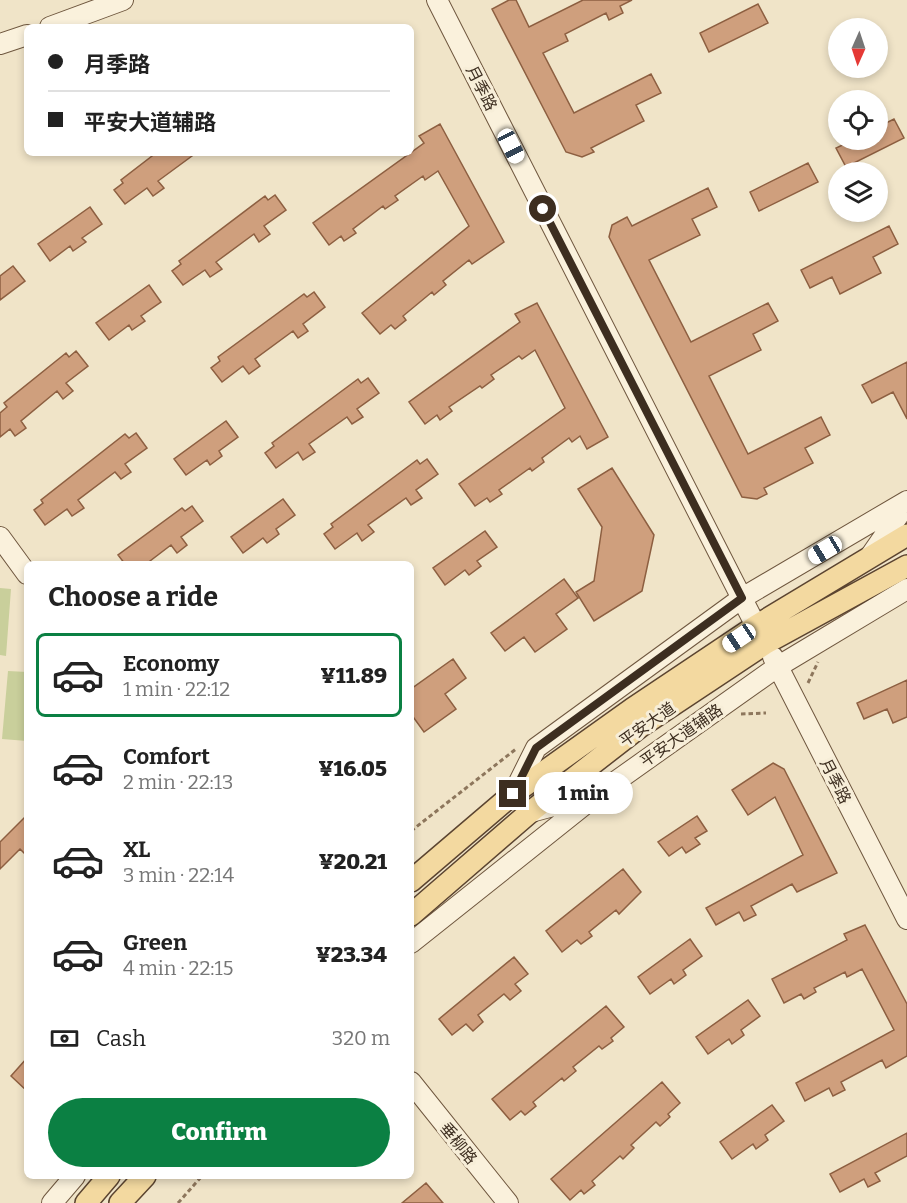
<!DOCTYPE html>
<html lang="en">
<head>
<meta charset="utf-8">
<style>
  body { margin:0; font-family:Bitter,"Noto Sans SC",serif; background:#f6f6f6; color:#222; height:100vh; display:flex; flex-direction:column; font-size:22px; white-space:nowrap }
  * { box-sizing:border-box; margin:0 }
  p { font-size:20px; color:#767676 }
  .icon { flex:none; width:33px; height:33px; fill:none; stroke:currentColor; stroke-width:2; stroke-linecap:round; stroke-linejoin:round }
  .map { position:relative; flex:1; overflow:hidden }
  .panel { position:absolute; left:24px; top:561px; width:390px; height:618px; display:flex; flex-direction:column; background:#fff; border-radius:9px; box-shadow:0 3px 9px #0003 }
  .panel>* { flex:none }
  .guide { position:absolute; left:24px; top:24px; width:390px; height:132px; border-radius:9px; box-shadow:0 3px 9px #0003; display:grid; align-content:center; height:132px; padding:0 24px; background:#fff }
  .needle { width:39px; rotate:183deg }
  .tools { position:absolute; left:828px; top:18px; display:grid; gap:12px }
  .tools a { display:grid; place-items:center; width:60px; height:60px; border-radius:50%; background:#fff; box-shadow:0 3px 9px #0003; font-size:30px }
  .end { position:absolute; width:27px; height:27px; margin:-14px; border:8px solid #3d2e20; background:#fff; box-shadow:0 0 0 3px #fff }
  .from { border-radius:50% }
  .bubble { position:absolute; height:42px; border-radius:21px; background:#fff; box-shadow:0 3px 9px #0003; font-size:20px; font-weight:800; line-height:42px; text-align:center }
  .car { position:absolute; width:18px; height:36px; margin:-18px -9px; border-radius:8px; box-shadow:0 0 4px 2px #0007; background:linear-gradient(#fff 24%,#345 0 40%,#fff 0 76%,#345 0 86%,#fff 0) }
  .guide b { display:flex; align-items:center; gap:21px; height:57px; font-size:22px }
  .guide b+b { border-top:2px solid #e0e0e0 }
  .guide i { width:15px; height:15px; background:#222 }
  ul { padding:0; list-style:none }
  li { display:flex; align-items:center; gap:18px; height:84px; margin:0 12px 9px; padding:0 12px; border:3px solid transparent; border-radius:9px }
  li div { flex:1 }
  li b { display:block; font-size:22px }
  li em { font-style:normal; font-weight:800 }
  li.active { border-color:#0b8043 }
  li>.icon { width:54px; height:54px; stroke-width:1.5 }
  h2 { padding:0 24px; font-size:27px; line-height:72px }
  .pay { display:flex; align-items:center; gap:15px; height:66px; padding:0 24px; font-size:22px }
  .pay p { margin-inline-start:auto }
  .primary-button { display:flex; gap:12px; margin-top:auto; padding:12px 24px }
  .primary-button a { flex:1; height:69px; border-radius:36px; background:#0b8043; color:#fff; font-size:24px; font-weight:800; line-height:69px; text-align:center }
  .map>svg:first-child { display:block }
  .green { fill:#c9cf9b }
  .building { fill:#cf9f7d; stroke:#8d5f41; stroke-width:1.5 }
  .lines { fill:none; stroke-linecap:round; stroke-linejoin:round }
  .secondary-casing { stroke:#6f573f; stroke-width:22 }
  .primary-casing { stroke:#5b4430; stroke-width:24 }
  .path { stroke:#8d765c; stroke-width:3; stroke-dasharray:4.5 3; stroke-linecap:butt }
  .secondary { stroke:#faf1dc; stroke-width:20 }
  .primary { stroke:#f3d9a0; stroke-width:21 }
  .route { stroke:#3d2e20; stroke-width:8 }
  .labels { text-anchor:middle; stroke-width:6; stroke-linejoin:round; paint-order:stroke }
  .street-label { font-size:16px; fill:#3d2e20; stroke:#f7eed8 }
</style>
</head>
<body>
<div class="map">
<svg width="907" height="1203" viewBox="0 0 907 1203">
  <rect width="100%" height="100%" fill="#f0e4c8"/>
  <path class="green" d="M0,588L11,589L6,656L0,655Z
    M8,671L27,672V741L2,739Z"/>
  <path class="building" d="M509,0H516L529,27L583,0H632L620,6L623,13L609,20L606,13L565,34L568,41L543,53L574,113L651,74L661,93L636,105L644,121L591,148L594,152L582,157L566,152L492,9Z
    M758,4L768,23L709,52L700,33Z
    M894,119L904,138L846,167L836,148L853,140H878V127Z
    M440,124L504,242L472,264L469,260L443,281L446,285L434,295L432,292L403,316L406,320L395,329L391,325L380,334L362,313L469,226L438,171L425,180L423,176L395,196L398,200L385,209L383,206L353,229L356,233L344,241L341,236L329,245L313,223L424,143L419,136Z
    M156,153H196L158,181L164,188L153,196L147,188L125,204L114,190L123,183L121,180Z
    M808,163L818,182L759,211L750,192Z
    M708,188L717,207L692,219L700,235L649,260L691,342L768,303L778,321L753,334L761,350L709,376L748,454L821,417L830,435L805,448L813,463L764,488L767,494L757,499L742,497L609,237L612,225L627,217L632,226Z
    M275,195L286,210L264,226L270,234L259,242L254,234L216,262L222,269L210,277L205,270L183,285L172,271L181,264L179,261L265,196L268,200Z
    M90,207L102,224L82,238L86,242L73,251L70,246L50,261L38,244Z
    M889,226L898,244L873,257L881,273L840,294L832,277L810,288L801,270Z
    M13,266L25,281L0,300V276Z
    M149,285L161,302L141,316L145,321L132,330L129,325L109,340L96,323Z
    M314,292L325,307L303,324L308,331L298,338L293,331L255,359L260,366L249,374L243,366L222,382L211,368L220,361L218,357L304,294L307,297Z
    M537,303L608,437L587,449L580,436L572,442L569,438L542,458L544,462L532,471L530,468L499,490L502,494L490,502L487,498L475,506L459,484L565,408L535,350L522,359L519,356L491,375L494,379L482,388L480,386L449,407L452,411L440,420L437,415L425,424L409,402L520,322L515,314Z
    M76,351L88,366L66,383L73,391L63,399L57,391L21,421L26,428L15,436L10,429L0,437V413L7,407L4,403L66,353L69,357Z
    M907,362V419L893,392L872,403L862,385Z
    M368,378L379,393L357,409L363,417L352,424L347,417L309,444L315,452L303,460L298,452L276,468L265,453L274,446L272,443L358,379L361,383Z
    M226,421L238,437L219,451L222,456L210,465L207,460L186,475L174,459Z
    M136,433L147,448L125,464L131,472L121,479L115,472L78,500L84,508L72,516L67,509L45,525L34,510L43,503L41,500L125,434L129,438Z
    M427,459L438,474L416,490L422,498L411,505L406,498L368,525L374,532L362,541L357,533L335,549L324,534L333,527L331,524L417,460L420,464Z
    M612,468L654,535L642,591L594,621L576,592L594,581L602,527L578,489Z
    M283,499L295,515L276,529L279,534L267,543L263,538L243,553L231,537Z
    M192,506L203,521L181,537L187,545L177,553L171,545L146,564H125L118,555L182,508L185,511Z
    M485,531L497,547L477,561L481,566L469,575L465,570L445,585L433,568Z
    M564,579L578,598L556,614L567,629L535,652L524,637L505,651L491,633Z
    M453,659L466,678L445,694L456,709L424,732L411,714V689Z
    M907,680V717L893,723L887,709L864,719L857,703Z
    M773,763L784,769L837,873L797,892L792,884L751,906L756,915L744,921L739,912L716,925L706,908L803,855L775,797L748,815L732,790Z
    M27,815V856L20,849L0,869V842Z
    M697,816L707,831L695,838L700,844L686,853L682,847L669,856L658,842Z
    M623,869L641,892L619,914L616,910L589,932L592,936L581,944L577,940L562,952L546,931Z
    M865,925L907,1004V1056L886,1068L882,1060L841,1082L845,1090L833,1096L829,1088L805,1101L796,1083L894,1030L862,969L847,977L845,972L814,988L816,992L804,999L801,994L784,1003L772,979L847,940L844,934Z
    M690,939L702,956L683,970L686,975L674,984L671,979L650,994L638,977Z
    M514,957L528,974L515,984L521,991L510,1000L504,994L478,1015L483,1022L473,1031L466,1024L452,1035L439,1019Z
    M748,1000L760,1016L741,1030L744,1035L732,1044L729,1039L708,1054L696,1037Z
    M606,1006L624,1027L611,1038L613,1041L602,1049L599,1046L573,1067L576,1071L564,1081L562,1078L533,1102L536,1106L525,1115L521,1111L510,1120L492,1099Z
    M27,1058V1091L11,1076Z
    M662,1082L680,1103L668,1114L670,1117L660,1126L656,1122L631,1145L634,1148L623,1159L620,1156L592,1181L595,1185L584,1194L581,1190L570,1200L551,1179Z
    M772,1105L784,1121L765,1135L768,1140L756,1149L753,1144L732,1159L720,1142Z
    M907,1133V1156L875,1173L880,1181L868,1187L864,1179L840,1192L830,1174Z
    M426,1183L443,1203H402Z"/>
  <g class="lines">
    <g class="secondary-casing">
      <path id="secondary" d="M437,0L756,626
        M50,27L123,0
        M0,44L27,35
        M0,537L27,574
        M871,555L905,506
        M773,657L907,919
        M513,794L536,748L742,598L907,501
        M531,812L590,796
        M411,943L598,794L777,667L907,589
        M411,1082L508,1203
        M52,1203L75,1176"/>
    </g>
    <g class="primary-casing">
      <path id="primary" d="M411,881L513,794L632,709L756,626L907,535
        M411,915L529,813L641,726L766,643L907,566
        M86,1203L109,1176
        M120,1203L145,1176"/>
    </g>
    <path class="path" d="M808,683L818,662
      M741,714L766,713
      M411,831L516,749
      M178,1203L202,1176"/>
    <use href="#secondary" class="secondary"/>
    <use href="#primary" class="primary"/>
  </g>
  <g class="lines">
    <path class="route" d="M513,794L536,748L742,598L543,209"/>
  </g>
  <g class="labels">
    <g class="street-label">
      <text transform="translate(482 88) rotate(63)" y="6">月季路</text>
      <text transform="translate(647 724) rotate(-35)" y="6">平安大道</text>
      <text transform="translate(681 735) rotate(-35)" y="6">平安大道辅路</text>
      <text transform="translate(836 781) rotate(63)" y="6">月季路</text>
      <text transform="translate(459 1143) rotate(51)" y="6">垂柳路</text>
    </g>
  </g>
</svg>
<div class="tools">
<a><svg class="needle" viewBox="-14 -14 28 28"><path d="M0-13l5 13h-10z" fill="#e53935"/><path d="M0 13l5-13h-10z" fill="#767676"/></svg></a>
<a><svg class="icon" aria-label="locate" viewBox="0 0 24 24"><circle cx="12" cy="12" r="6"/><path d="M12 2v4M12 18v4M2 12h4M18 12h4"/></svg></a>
<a><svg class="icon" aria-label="layers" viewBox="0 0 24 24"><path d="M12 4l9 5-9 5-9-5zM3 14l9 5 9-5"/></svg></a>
</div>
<i class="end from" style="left:543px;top:209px"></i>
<i class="end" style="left:513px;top:794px"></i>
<div class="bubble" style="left:534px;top:772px;width:99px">1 min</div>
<i class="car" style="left:511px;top:146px;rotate:153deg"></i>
<i class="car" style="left:825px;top:550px;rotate:239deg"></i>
<i class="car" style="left:739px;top:638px;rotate:236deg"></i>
<div class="guide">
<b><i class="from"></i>月季路</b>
<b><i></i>平安大道辅路</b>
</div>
<section class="panel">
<h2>Choose a ride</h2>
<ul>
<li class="active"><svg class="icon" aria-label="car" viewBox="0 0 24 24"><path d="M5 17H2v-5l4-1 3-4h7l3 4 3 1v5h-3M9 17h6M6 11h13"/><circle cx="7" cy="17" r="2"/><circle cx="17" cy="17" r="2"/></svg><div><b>Economy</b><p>1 min · 22:12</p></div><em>¥11.89</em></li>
<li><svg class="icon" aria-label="car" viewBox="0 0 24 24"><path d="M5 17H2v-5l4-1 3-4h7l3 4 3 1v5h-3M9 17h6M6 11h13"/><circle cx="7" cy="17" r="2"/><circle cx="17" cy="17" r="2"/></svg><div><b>Comfort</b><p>2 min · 22:13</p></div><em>¥16.05</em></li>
<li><svg class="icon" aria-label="car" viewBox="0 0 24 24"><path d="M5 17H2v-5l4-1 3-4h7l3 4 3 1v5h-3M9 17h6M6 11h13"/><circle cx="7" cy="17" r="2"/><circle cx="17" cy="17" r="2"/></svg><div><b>XL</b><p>3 min · 22:14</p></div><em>¥20.21</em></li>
<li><svg class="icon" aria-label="car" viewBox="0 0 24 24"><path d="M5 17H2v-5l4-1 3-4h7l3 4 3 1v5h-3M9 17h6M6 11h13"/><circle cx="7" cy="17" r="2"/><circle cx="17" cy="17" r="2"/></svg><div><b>Green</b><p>4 min · 22:15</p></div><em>¥23.34</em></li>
</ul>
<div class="pay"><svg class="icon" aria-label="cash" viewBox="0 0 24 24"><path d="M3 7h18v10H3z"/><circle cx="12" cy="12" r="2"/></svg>Cash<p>320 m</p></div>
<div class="primary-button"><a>Confirm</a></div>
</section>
</div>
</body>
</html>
